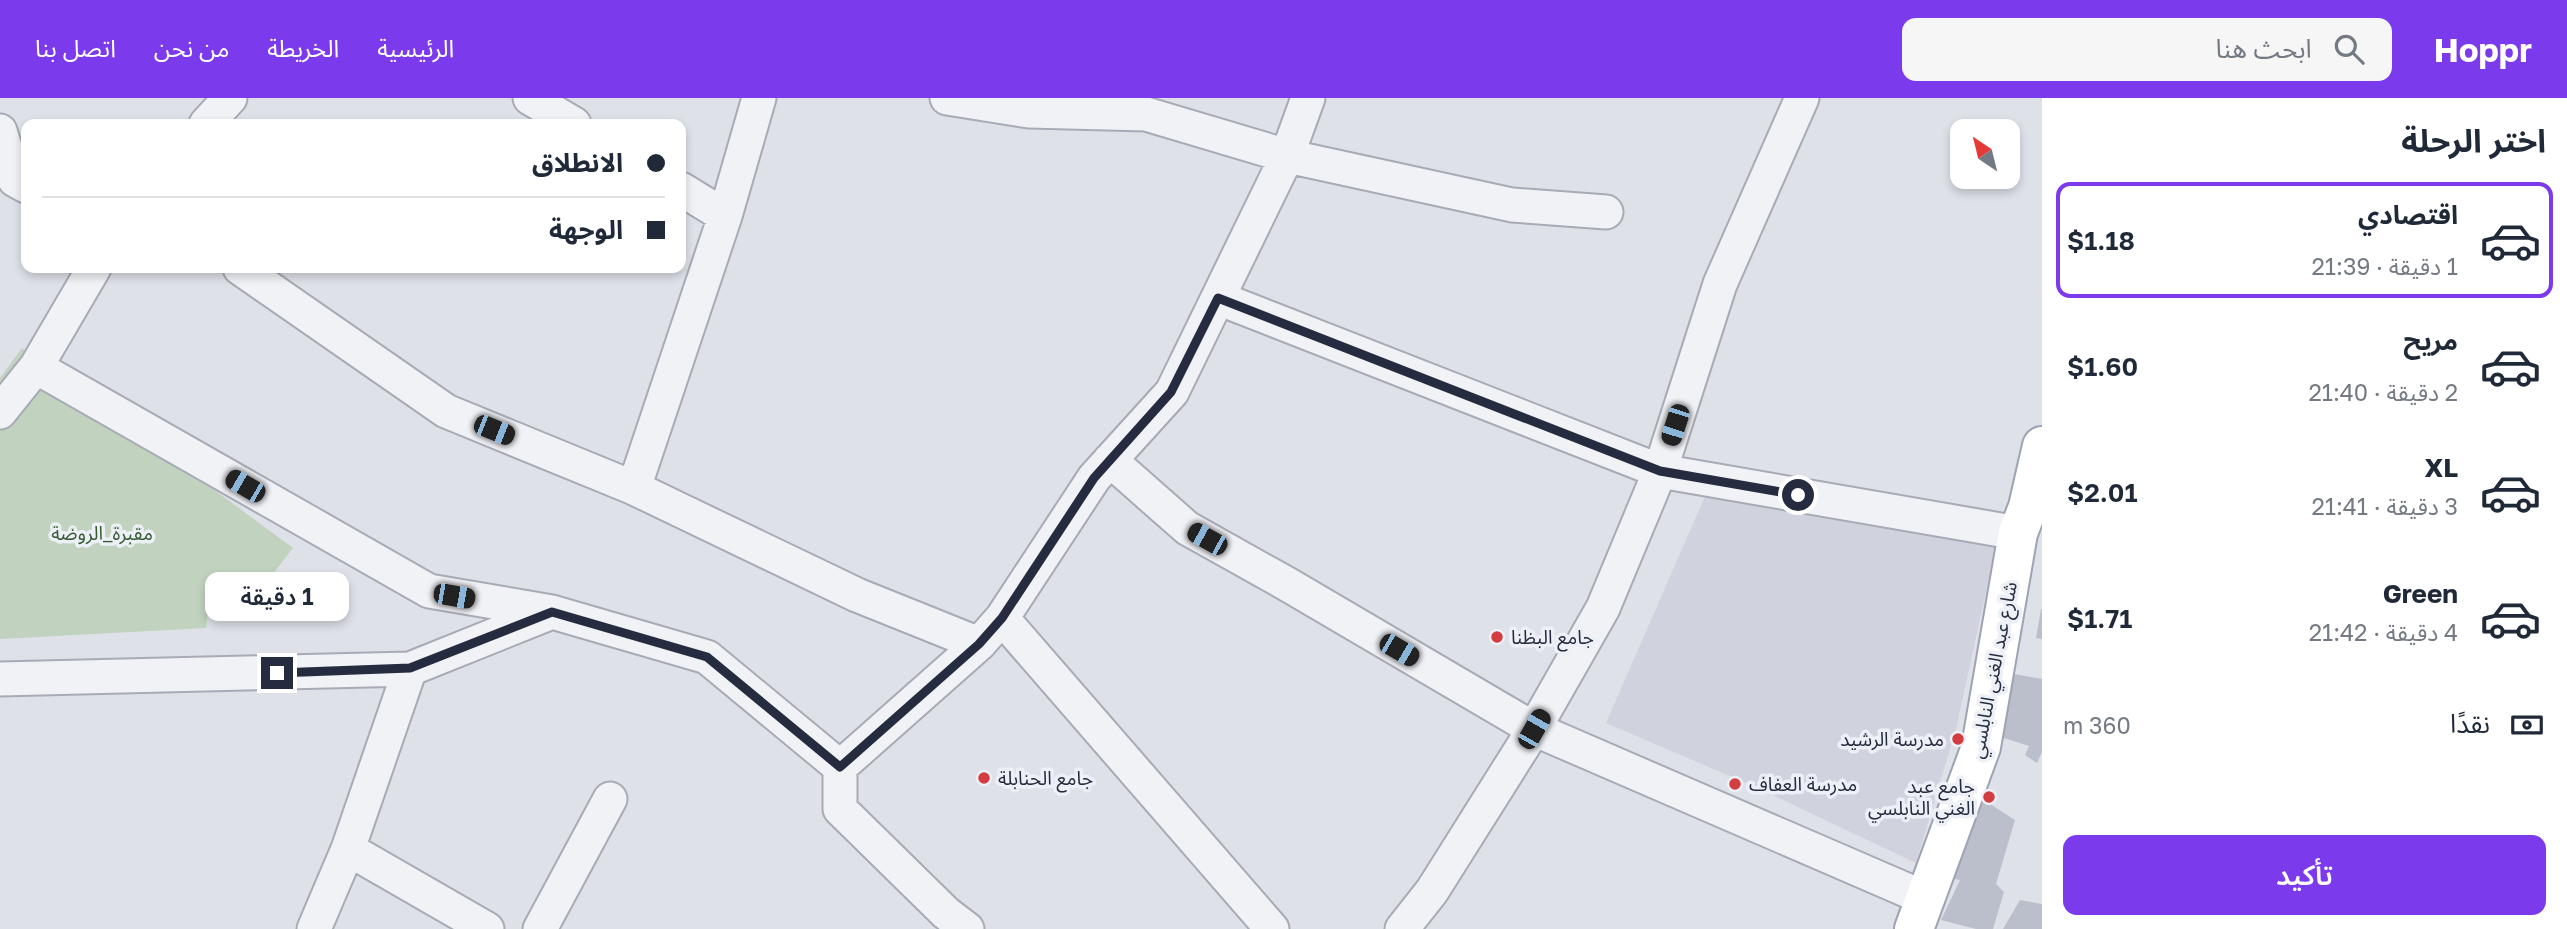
<!DOCTYPE html>
<html lang="ar">
<head>
<meta charset="utf-8">
<style>
  body { margin:0; font-family:"Golos Text","Noto Sans Arabic",sans-serif; background:#f6f6f7; color:#1f2937; direction:rtl; height:100vh; display:flex; flex-direction:column; font-size:26px; white-space:nowrap }
  * { box-sizing:border-box; margin:0 }
  p { font-size:23px; color:#747a83 }
  .icon { flex:none; width:38px; height:38px; fill:none; stroke:currentColor; stroke-width:2; stroke-linecap:round; stroke-linejoin:round }
  .map { position:relative; flex:1; overflow:hidden; direction:ltr }
  .sheet { display:flex; flex-direction:column; background:#fff; width:525px }
  .sheet>* { flex:none }
  .banner { position:absolute; left:21px; top:21px; width:665px; height:154px; border-radius:14px; box-shadow:0 4px 10px #0003; direction:rtl; display:grid; align-content:center; height:154px; padding:0 21px; background:#fff }
  .needle { width:46px; rotate:325deg }
  .fabs { position:absolute; left:1950px; top:21px; display:grid; gap:14px }
  .fabs a { display:grid; place-items:center; width:70px; height:70px; border-radius:14px; background:#fff; box-shadow:0 4px 10px #0003; font-size:35px }
  .end { position:absolute; width:32px; height:32px; margin:-16px; border:9px solid #262c3f; background:#fff; box-shadow:0 0 0 4px #fff }
  .from { border-radius:50% }
  .bubble { position:absolute; height:49px; border-radius:14px; background:#fff; box-shadow:0 4px 10px #0003; font-size:23px; font-weight:600; line-height:49px; text-align:center; direction:rtl }
  .car { position:absolute; width:21px; height:42px; margin:-21px -10px; border-radius:9px; box-shadow:0 0 5px 2px #0007; background:linear-gradient(#222 24%,#8ab4d8 0 40%,#222 0 76%,#8ab4d8 0 86%,#222 0) }
  .banner b { display:flex; align-items:center; gap:24px; height:66px; font-size:26px }
  .banner b+b { border-top:2px solid #e0e1e3 }
  .banner i { width:18px; height:18px; background:#1f2937 }
  ul { padding:0; list-style:none }
  li { display:flex; align-items:center; gap:21px; height:116px; margin:0 14px 10px; padding:0 7px; border:4px solid transparent; border-radius:14px }
  li div { flex:1 }
  li b { display:block; font-size:26px }
  li em { font-style:normal; font-weight:600 }
  li.selected { border-color:#7c3aed }
  li>.icon { width:63px; height:63px; stroke-width:1.5 }
  h2 { padding:0 21px; font-size:32px; line-height:84px }
  .pay { display:flex; align-items:center; gap:18px; height:77px; padding:0 21px; font-size:26px }
  .pay p { margin-inline-start:auto }
  .primary-button { display:flex; gap:14px; margin-top:auto; padding:14px 21px }
  .primary-button a { flex:1; height:80px; border-radius:14px; background:#7c3aed; color:#fff; font-size:28px; font-weight:600; line-height:80px; text-align:center }
  header { display:flex; align-items:center; gap:42px; box-sizing:border-box; height:98px; padding:0 35px; background:#7c3aed; color:#fff }
  header strong { font-size:33px }
  nav { display:flex; gap:38px; margin-inline-start:auto; font-size:24px }
  .search { width:490px; height:63px; background:#f6f6f7; display:flex; align-items:center; gap:18px; box-sizing:border-box; padding:0 24px; border-radius:14px; color:#747a83; font-size:26px }
  main { display:flex; flex:1; min-height:0 }
  .map>svg:first-child { display:block }
  .built { fill:#d0d3dd }
  .green { fill:#c1d2bf }
  .building { fill:#bbbfcb }
  .lines { fill:none; stroke-linecap:round; stroke-linejoin:round }
  .minor-casing { stroke:#a7abb5; stroke-width:37 }
  .major-casing { stroke:#9da3b4; stroke-width:42 }
  .minor { stroke:#f1f2f6; stroke-width:33 }
  .major { stroke:#fff; stroke-width:38 }
  .route { stroke:#262c3f; stroke-width:9 }
  .poi-dot { fill:#d33d41; stroke:#edf0f6; stroke-width:2.5 }
  .labels { text-anchor:middle; stroke-width:7; stroke-linejoin:round; paint-order:stroke }
  .park-label { font-size:19px; fill:#365c33; stroke:#edf0f6 }
  .poi-label { font-size:19px; fill:#262c3f; stroke:#edf0f6; text-anchor:start }
  .street-label { font-size:19px; fill:#262c3f; stroke:#edf0f6 }
</style>
</head>
<body>
<header>
<strong>Hoppr</strong>
<div class="search"><svg class="icon" aria-label="search" viewBox="0 0 24 24"><circle cx="10" cy="10" r="6"/><path d="M15 15l6 6"/></svg>ابحث هنا</div>
<nav><a>الرئيسية</a><a>الخريطة</a><a>من نحن</a><a>اتصل بنا</a></nav>
</header>
<main>
<section class="sheet">
<h2>اختر الرحلة</h2>
<ul>
<li class="selected"><svg class="icon" aria-label="car" viewBox="0 0 24 24"><path d="M5 17H2v-5l4-1 3-4h7l3 4 3 1v5h-3M9 17h6M6 11h13"/><circle cx="7" cy="17" r="2"/><circle cx="17" cy="17" r="2"/></svg><div><b>اقتصادي</b><p>1 دقيقة · 21:39</p></div><em>$1.18</em></li>
<li><svg class="icon" aria-label="car" viewBox="0 0 24 24"><path d="M5 17H2v-5l4-1 3-4h7l3 4 3 1v5h-3M9 17h6M6 11h13"/><circle cx="7" cy="17" r="2"/><circle cx="17" cy="17" r="2"/></svg><div><b>مريح</b><p>2 دقيقة · 21:40</p></div><em>$1.60</em></li>
<li><svg class="icon" aria-label="car" viewBox="0 0 24 24"><path d="M5 17H2v-5l4-1 3-4h7l3 4 3 1v5h-3M9 17h6M6 11h13"/><circle cx="7" cy="17" r="2"/><circle cx="17" cy="17" r="2"/></svg><div><b>XL</b><p>3 دقيقة · 21:41</p></div><em>$2.01</em></li>
<li><svg class="icon" aria-label="car" viewBox="0 0 24 24"><path d="M5 17H2v-5l4-1 3-4h7l3 4 3 1v5h-3M9 17h6M6 11h13"/><circle cx="7" cy="17" r="2"/><circle cx="17" cy="17" r="2"/></svg><div><b>Green</b><p>4 دقيقة · 21:42</p></div><em>$1.71</em></li>
</ul>
<div class="pay"><svg class="icon" aria-label="cash" viewBox="0 0 24 24"><path d="M3 7h18v10H3z"/><circle cx="12" cy="12" r="2"/></svg>نقدًا<p>360 m</p></div>
<div class="primary-button"><a>تأكيد</a></div>
</section>
<div class="map">
<svg width="2042" height="831" viewBox="0 0 2042 831">
  <rect width="100%" height="100%" fill="#dee1e8"/>
  <path class="built" d="M1713,380L1998,438L1956,631L1916,765L1751,687L1606,625Z"/>
  <path class="green" d="M22,250L293,450L273,476L212,483L206,530L0,541V280Z"/>
  <path class="building" d="M2041,511H2042V541L2036,540Z
    M2014,576L2042,581V654L2037,665L2025,657L2029,648L1991,636Z
    M1973,695L2015,722L1996,786L2004,794L1993,831H1976L1941,822L1960,782L1940,778Z
    M2020,802L2042,806V831H2003Z"/>
  <g class="lines">
    <g class="minor-casing">
      <path id="minor" d="M530,0L574,26
        M947,0L1029,13L1146,16L1287,58L1512,107L1606,114
        M206,26L230,0
        M0,33L15,82L26,88
        M681,91L725,118
        M240,170L446,313L634,390L857,497L979,546
        M1218,200L1660,373L2018,435
        M36,269L429,493L552,514L707,559L840,669V711L946,815L967,831
        M0,314L36,269L94,170
        M1110,362L1187,430L1287,486L1534,631L1927,801
        M634,390L725,118L759,0
        M1002,520L1272,831
        M0,581L410,571L552,514
        M840,669L979,546L1002,520L1094,380L1172,294L1287,58L1308,0
        M348,751L487,831
        M314,831L348,751L410,571
        M540,831L610,701
        M1402,831L1432,793L1534,631L1603,510L1660,373L1720,186L1802,0"/>
    </g>
    <g class="major-casing">
      <path id="major" d="M1914,831L1981,649L2018,435L2028,409L2042,348"/>
    </g>
    <use href="#minor" class="minor"/>
    <use href="#major" class="major"/>
  </g>
  <g class="lines">
    <path class="route" d="M277,575L410,570L552,514L707,559L840,669L979,546L1002,520L1094,380L1171,294L1218,200L1660,373L1798,397"/>
  </g>
  <g class="poi-dot">
    <circle cx="1497" cy="539" r="7"/>
    <circle cx="1958" cy="641" r="7"/>
    <circle cx="984" cy="680" r="7"/>
    <circle cx="1735" cy="686" r="7"/>
    <circle cx="1989" cy="699" r="7"/>
  </g>
  <g class="labels">
    <g class="park-label">
      <text x="102" y="442">مقبرة_الروضة</text>
    </g>
    <g class="poi-label">
      <text x="1511" y="546">جامع البظنا</text>
      <text x="1944" y="648" text-anchor="end">مدرسة الرشيد</text>
      <text x="998" y="687">جامع الحنابلة</text>
      <text x="1749" y="693">مدرسة العفاف</text>
      <text x="1975" y="695" text-anchor="end">جامع عبد<tspan x="1975" dy="22">الغني النابلسي</tspan></text>
    </g>
    <g class="street-label">
      <text transform="translate(1993 572) rotate(-79)" y="7">شارع عبد الغني النابلسي</text>
    </g>
  </g>
</svg>
<div class="fabs">
<a><svg class="needle" viewBox="-14 -14 28 28"><path d="M0-13l5 13h-10z" fill="#e53935"/><path d="M0 13l5-13h-10z" fill="#747a83"/></svg></a>
</div>
<i class="end from" style="left:1798px;top:397px"></i>
<i class="end" style="left:277px;top:575px"></i>
<div class="bubble" style="left:205px;top:474px;width:144px">1 دقيقة</div>
<i class="car" style="left:1675px;top:327px;rotate:198deg"></i>
<i class="car" style="left:494px;top:332px;rotate:112deg"></i>
<i class="car" style="left:245px;top:388px;rotate:300deg"></i>
<i class="car" style="left:1207px;top:441px;rotate:299deg"></i>
<i class="car" style="left:454px;top:498px;rotate:100deg"></i>
<i class="car" style="left:1399px;top:552px;rotate:120deg"></i>
<i class="car" style="left:1534px;top:631px;rotate:30deg"></i>
<div class="banner">
<b><i class="from"></i>الانطلاق</b>
<b><i></i>الوجهة</b>
</div>
</div>
</main>
</body>
</html>
